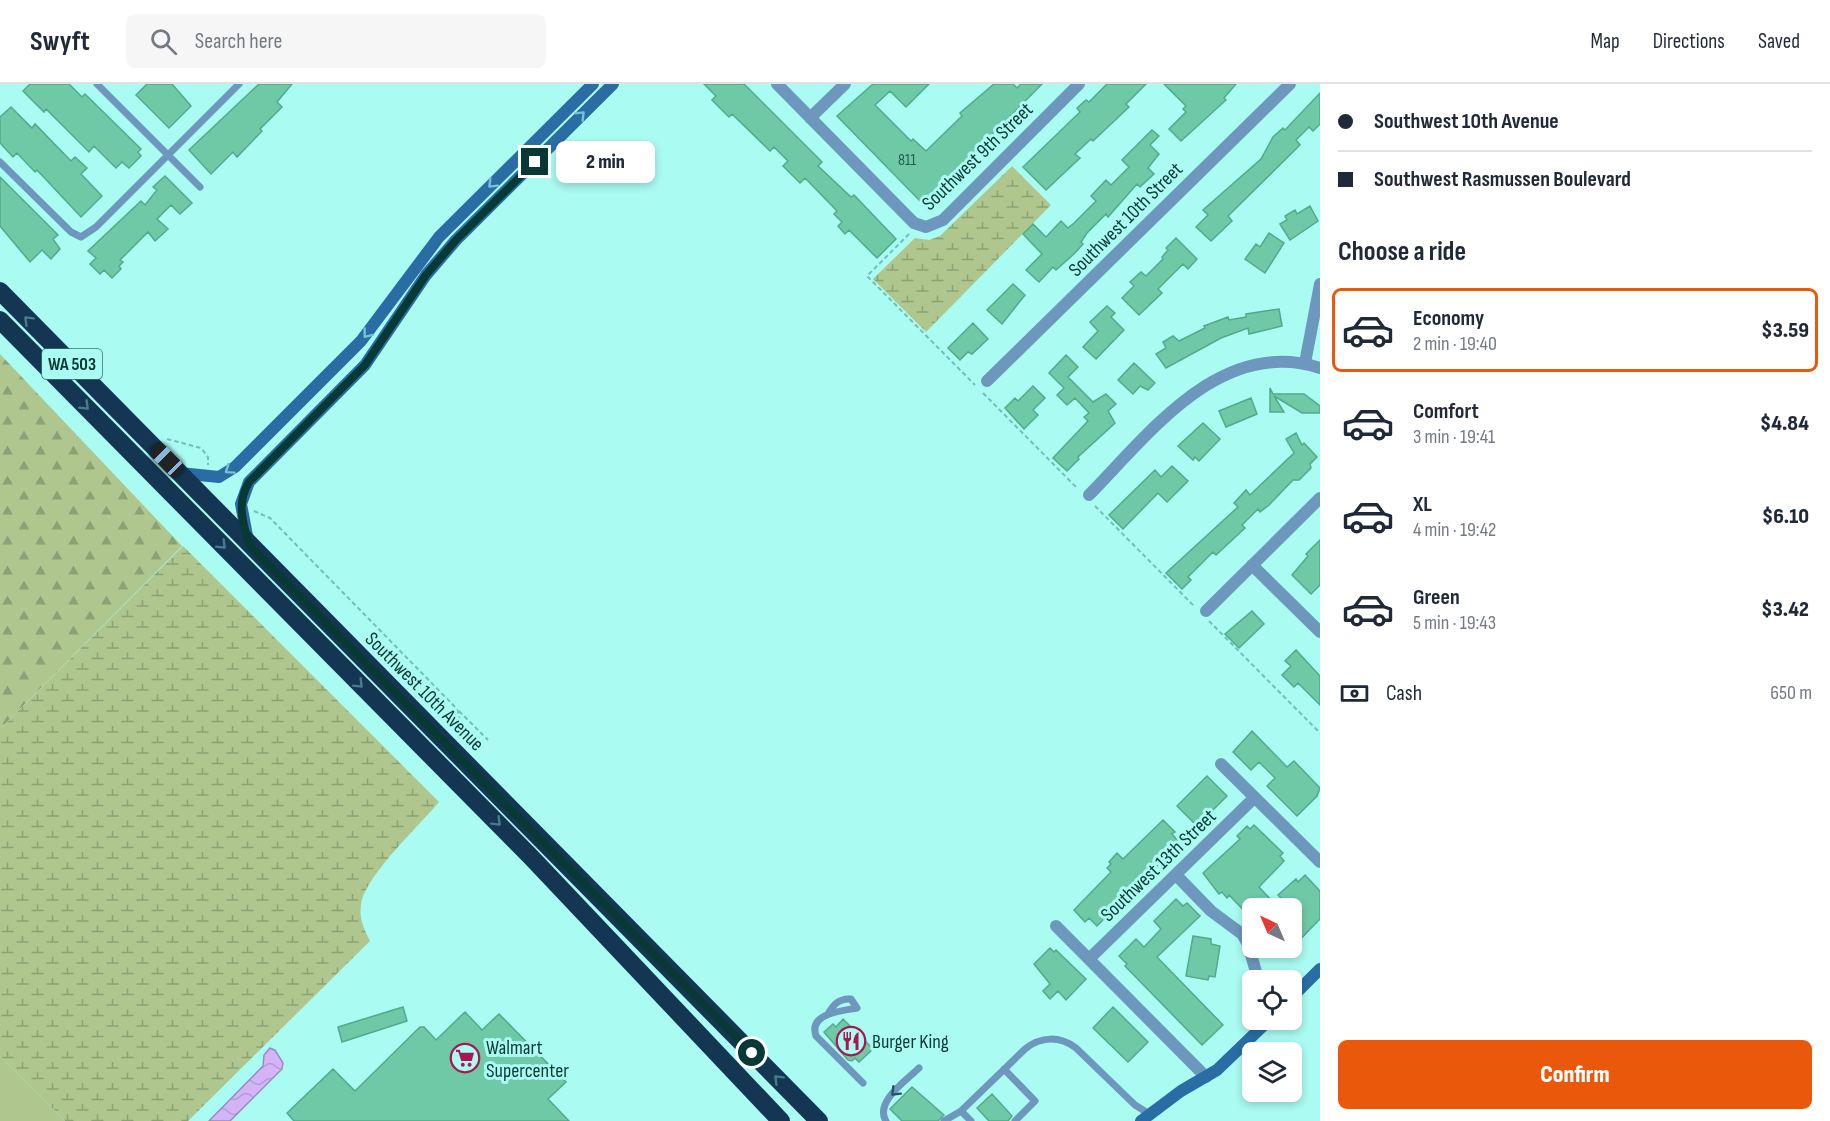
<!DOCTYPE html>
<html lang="en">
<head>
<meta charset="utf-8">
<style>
  body { margin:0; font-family:"Sofia Sans Condensed",sans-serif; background:#f6f6f7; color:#1f2937; height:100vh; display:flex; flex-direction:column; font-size:22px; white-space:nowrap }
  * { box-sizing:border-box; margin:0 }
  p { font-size:20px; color:#747a83 }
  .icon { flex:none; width:33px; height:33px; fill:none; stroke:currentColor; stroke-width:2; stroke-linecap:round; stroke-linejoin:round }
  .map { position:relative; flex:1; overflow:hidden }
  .panel { display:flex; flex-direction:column; background:#fff; width:510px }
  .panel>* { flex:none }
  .hud { display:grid; align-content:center; height:132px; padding:0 18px; background:#fff }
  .needle { width:39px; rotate:316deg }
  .fabs { position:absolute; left:1242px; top:814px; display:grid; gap:12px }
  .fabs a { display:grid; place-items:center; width:60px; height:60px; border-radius:9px; background:#fff; box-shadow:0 3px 9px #0003; font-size:30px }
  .end { position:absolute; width:27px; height:27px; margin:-14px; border:8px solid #083935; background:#fff; box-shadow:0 0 0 3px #fff }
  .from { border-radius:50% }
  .bubble { position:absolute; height:42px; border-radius:9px; background:#fff; box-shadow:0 3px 9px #0003; font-size:20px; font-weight:800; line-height:42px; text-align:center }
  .car { position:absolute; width:18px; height:36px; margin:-18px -9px; border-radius:8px; box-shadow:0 0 4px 2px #0007; background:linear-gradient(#222 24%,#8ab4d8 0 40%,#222 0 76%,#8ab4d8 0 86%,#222 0) }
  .hud b { display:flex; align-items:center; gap:21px; height:57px; font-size:22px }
  .hud b+b { border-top:2px solid #e0e1e3 }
  .hud i { width:15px; height:15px; background:#1f2937 }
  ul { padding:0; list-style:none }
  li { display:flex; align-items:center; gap:18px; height:84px; margin:0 12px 9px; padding:0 6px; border:3px solid transparent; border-radius:9px }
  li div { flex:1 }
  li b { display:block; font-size:22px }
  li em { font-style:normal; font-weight:800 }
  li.current { border-color:#ea580c }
  li>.icon { width:54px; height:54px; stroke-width:1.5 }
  h2 { padding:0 18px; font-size:27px; line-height:72px }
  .pay { display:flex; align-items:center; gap:15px; height:66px; padding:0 18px; font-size:22px }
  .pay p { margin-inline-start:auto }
  .primary-button { display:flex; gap:12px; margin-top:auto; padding:12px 18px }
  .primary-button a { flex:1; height:69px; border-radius:9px; background:#ea580c; color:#fff; font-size:24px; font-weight:800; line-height:69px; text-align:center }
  header { display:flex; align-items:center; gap:36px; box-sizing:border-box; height:84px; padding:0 30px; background:#fff; border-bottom:2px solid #e0e1e3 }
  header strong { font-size:28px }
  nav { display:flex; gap:33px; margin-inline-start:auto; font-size:21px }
  .search { width:420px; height:54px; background:#f6f6f7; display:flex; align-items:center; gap:15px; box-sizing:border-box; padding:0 21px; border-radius:9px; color:#747a83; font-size:22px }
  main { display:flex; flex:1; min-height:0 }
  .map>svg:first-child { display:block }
  .forest { fill:url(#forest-firs) }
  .wetland { fill:url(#wetland-marsh) }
  .park { fill:#afc68e }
  .water { fill:url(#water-waves); stroke:#988ebe; stroke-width:1.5 }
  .building { fill:#70c9a6; stroke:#51aa89; stroke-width:1.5 }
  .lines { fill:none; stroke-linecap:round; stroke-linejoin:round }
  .path { stroke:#76bdb6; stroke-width:2; stroke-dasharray:4.5 3; stroke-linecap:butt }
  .lane { stroke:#6d97bc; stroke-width:7 }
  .street { stroke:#6d97bc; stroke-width:12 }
  .secondary { stroke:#296da4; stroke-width:12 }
  .highway { stroke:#143653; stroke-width:18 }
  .oneway { stroke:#76c2d3 }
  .oneway2 { stroke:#487b8b }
  .oneway3 { stroke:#26555e }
  .route { stroke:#083935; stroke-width:8 }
  .labels { text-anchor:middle; stroke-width:6; stroke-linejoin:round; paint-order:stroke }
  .number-label { font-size:16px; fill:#225d51 }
  .shield { fill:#aafbf2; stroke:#39736e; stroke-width:1.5 }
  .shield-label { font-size:18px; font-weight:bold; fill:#083935 }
  .street-label { font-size:20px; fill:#083935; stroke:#aafbf2 }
  .poi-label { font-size:20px; fill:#083935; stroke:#aafbf2; text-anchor:start }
</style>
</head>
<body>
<header>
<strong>Swyft</strong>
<div class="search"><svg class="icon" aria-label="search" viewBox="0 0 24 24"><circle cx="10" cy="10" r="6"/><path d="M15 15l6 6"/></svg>Search here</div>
<nav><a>Map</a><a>Directions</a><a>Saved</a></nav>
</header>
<main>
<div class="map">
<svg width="1320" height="1037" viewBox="0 0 1320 1037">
  <defs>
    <pattern id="forest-firs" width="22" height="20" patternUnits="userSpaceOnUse" patternTransform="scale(1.5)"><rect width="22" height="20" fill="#afc68e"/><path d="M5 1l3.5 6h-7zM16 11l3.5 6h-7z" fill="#8ca275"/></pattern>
    <pattern id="wetland-marsh" width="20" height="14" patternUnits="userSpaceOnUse" patternTransform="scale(1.5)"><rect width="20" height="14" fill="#afc68e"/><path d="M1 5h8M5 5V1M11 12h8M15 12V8" fill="none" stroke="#8ca275"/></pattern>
    <pattern id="water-waves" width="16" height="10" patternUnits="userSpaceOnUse" patternTransform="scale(1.5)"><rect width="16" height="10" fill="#d5b3f8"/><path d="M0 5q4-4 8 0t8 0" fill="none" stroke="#b59bd5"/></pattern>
  </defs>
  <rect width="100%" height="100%" fill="#aafbf2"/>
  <path class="forest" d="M0,270L182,462L0,645Z"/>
  <path class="wetland" d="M1012,82L1051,121L926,248L873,195L915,154L929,156L940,152Z
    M183,462L439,718C419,742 364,793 361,821C359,835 364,845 370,857L188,1037H65L0,972V645Z"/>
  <path class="park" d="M0,972L65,1037H0Z"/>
  <path class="water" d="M270,964L275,966L283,979L282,985L230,1037H209L263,982L264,971Z"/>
  <path class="building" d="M30,0H69L82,13L85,10L141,65L138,68L141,72L129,84L122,78L116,84L94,62L89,68L46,25L44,28L23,7Z
    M147,0H172L191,22L169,44L136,11Z
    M259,0H292L277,18L282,23L260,45L262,47L237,73L233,68L211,90L189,66Z
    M704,0H744L822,78L818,82L851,113L854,111L896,155L877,174L849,146L845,150L838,142L842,138L834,130L837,127L805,94L800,99L783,82L788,77L774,63L770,67L732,30L729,33L712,16L716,12Z
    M873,0H929L906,23L890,7L875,21L911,57L913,55L926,67L962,32L960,29L994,0H1013L1017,4L1021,0H1042L923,120L837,32Z
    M1107,0H1146L1126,20L1129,23L1093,57L1091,55L1075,70L1080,74L1046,106L1023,83L1080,28L1077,24L1086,16L1089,18Z
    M1164,0H1236L1224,14L1226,16L1181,57L1169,45L1186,28L1183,25L1186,22Z
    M1320,9V40L1313,47L1309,43L1296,56L1300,61L1228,132L1232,137L1211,157L1196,143L1208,131L1203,126L1261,75L1273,53L1283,44L1285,46Z
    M11,23L32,44L35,40L71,77L75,73L87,84L81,90L102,112L81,133L37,86L35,88L17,69L13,73L0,59V33Z
    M1152,46L1159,52L1150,61L1159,70L1148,84L1154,90L1140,103L1137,100L1108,133L1106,130L1087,149L1081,158L1083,160L1074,170L1056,186L1053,183L1039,198L1026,186L1042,170L1023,150L1033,140L1046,153L1061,137L1068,144L1074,139L1096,117L1091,112L1106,96L1111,101L1129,83L1122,76Z
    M165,92L192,119L180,130L171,121L157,135L168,145L155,157L148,148L120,176L123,178L119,182L121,185L112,194L104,186L100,190L90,180L96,174L88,167L141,117L145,121L157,106L153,103Z
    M0,93L58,151L53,155L60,165L51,175L42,166L30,178L0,142Z
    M1310,122L1318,137L1290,156L1280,140L1287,136L1285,132L1295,126L1297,130Z
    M1269,149L1284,159L1265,189L1245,175L1256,160L1260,163Z
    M1176,154L1197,175L1188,185L1183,180L1158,205L1162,209L1139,231L1122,214L1134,202L1130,198L1141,188L1146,192L1163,175L1162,173L1168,166L1166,164Z
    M1013,200L1025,211L1002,240L987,226Z
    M1107,222L1115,229L1111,233L1124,246L1096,275L1083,263L1098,247L1090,238Z
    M1279,225L1282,242L1249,250L1248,244L1221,254L1166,284L1156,270L1166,264L1163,258L1173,252L1179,257L1205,244L1204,242L1228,233L1229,236L1246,233V230Z
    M973,239L988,255L972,270L968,268L960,276L948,264Z
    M1066,271L1078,283L1068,293L1093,318L1106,310L1116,320L1108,327L1115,339L1078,373L1079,375L1067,387L1053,374L1088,337L1084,333L1089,329L1075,314L1067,321L1057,311L1064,304L1049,289Z
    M1134,279L1155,299L1148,306L1140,302L1133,310L1118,296Z
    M1033,302L1045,314L1033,326L1038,331L1024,345L1005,324L1015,314L1018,317Z
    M1270,304L1273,310H1304L1320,322V329H1302L1274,312L1284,328H1270Z
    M1251,314L1257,330L1226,343L1219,327Z
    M1203,339L1220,355L1199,377L1195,373L1193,376L1178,362Z
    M1296,349L1302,361L1304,359L1317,373L1310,380L1311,384L1299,396H1293L1269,421L1260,428L1258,425L1242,441L1245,444L1216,471L1213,468L1188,493L1191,496L1182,505L1166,489L1238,423L1234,419L1246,406L1250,411L1294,369L1286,355Z
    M1172,382L1188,397L1167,418L1158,409L1123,445L1109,431L1155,386L1161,393Z
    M1320,456V501L1311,510L1292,491L1308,472L1306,470Z
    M1252,527L1264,540L1239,564L1225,550Z
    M1296,566L1320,592V621L1298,599L1294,603L1282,591L1291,582L1285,577Z
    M1252,647L1287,683L1294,677L1320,704L1317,712L1297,732L1267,702L1275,694L1259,678L1251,686L1233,668Z
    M1207,692L1227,712L1197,742L1177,722Z
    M1163,736L1175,748L1172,750L1180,759L1097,842L1089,834L1085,838L1074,826L1111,788L1107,784L1111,780L1109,778L1117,769L1123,775Z
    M1254,741L1283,769L1280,772L1284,777L1259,803L1275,820L1270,825H1252V835L1229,811L1227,814L1222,808L1219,810L1203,789L1240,755L1237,752L1247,742L1250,745Z
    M1305,791L1320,807V835L1292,864V833L1296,829L1278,811L1296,795L1298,798Z
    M1176,815L1183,822L1187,819L1200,832L1157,873L1223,941L1202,961L1125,882L1127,880L1119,872L1136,855L1144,863L1161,845L1154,837Z
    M1193,852L1211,855V860L1220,862L1215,893L1209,892L1208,896L1186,892Z
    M1050,864L1054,868L1056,866L1086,895L1066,916L1058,907L1050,915L1043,907L1050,900L1034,880Z
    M403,923L407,937L342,958L338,943Z
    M1113,923L1148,958L1128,978L1093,944Z
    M465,928L482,946L499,930L566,998L548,1015L569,1037H294L287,1029L333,985L355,1007L420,943H424L436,956Z
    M843,935L873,965L859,978L855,974L852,977L848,976L824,948L833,940L836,943Z
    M912,1003L944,1031L938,1037H902L890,1025Z
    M992,1010L1012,1032L1008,1037H989L977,1024Z"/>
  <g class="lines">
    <path class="path" d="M909,150L867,192L975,301
      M983,309L1078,405
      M167,355L201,364L208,373V381
      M1095,422L1194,522
      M254,427L270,434L457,625L465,657
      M1209,537L1320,649
      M459,627L488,656"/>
    <path class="lane" d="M97,0L200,103
      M0,78L71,148L81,153L96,143L239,0
      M828,930C833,921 839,914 851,915L857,924C842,927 808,929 816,952L863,999
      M1004,985L1035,1017L1015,1037
      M886,1037C874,1018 907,996 919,984
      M944,1037L961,1027
      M971,1037L961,1027L1025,965C1041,952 1060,952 1076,964L1135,1021L1151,1031"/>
    <path class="street" d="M777,0L914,139L926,143L943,136L1079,0
      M810,34L845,0
      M1305,279L1320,200
      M987,297L1290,0
      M1089,411C1150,349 1221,252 1320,284
      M1252,481L1320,548
      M1206,527L1320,414
      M1221,680L1320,778
      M1176,791L1211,827L1242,850L1248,860L1256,888
      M1056,842L1206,993
      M1089,875L1254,714"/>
    <path class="secondary" d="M180,389L219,393L235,383L361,257L439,153L593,0
      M248,457L241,420L249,398L365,281L426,191L456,156L613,0
      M1292,913L1320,885
      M1141,1037L1181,1007L1217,986L1269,936"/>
    <path class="highway" d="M0,207L819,1037
      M0,236L531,773L781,1037"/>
  </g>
  <defs><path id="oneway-chevron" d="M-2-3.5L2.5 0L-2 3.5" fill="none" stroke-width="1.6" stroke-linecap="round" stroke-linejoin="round" transform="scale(1.5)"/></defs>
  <g class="oneway">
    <use href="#oneway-chevron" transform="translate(581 31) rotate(-45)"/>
    <use href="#oneway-chevron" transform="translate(492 100) rotate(135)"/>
    <use href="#oneway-chevron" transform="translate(367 250) rotate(128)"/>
    <use href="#oneway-chevron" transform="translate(229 386) rotate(146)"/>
  </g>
  <g class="oneway2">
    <use href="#oneway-chevron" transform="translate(28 236) rotate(-135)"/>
    <use href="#oneway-chevron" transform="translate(85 322) rotate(45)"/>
    <use href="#oneway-chevron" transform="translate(222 461) rotate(45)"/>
    <use href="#oneway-chevron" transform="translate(359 600) rotate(45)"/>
    <use href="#oneway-chevron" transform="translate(497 738) rotate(45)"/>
    <use href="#oneway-chevron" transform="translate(778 995) rotate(-135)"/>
  </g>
  <use class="oneway3" href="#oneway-chevron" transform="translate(895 1008) rotate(135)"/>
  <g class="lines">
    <path class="route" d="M535,78L456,156L426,191L365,281L249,398C236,420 243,438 249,461L752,969"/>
  </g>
  <defs>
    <g id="restaurant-ring" transform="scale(1.5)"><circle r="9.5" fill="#aafbf2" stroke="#aa174e" stroke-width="1.5"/><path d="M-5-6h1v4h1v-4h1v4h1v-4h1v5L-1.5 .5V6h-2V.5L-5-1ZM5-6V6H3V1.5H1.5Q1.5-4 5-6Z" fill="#aa174e"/></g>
    <g id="supermarket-ring" transform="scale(1.5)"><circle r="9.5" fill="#aafbf2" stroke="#aa174e" stroke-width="1.5"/><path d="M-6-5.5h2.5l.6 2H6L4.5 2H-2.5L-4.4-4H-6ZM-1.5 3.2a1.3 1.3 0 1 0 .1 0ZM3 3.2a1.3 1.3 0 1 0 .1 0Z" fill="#aa174e"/></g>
  </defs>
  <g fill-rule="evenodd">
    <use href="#restaurant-ring" x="851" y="957"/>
    <use href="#supermarket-ring" x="465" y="974"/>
  </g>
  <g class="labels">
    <g class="number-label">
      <text x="907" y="81">811</text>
    </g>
    <rect class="shield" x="42" y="265" width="60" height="30" rx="4.5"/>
    <g class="shield-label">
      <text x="72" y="286">WA 503</text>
    </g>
    <g class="street-label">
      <text transform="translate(977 72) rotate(-44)" y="7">Southwest 9th Street</text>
      <text transform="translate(1125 135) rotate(-45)" y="7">Southwest 10th Street</text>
      <text transform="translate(425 607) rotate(45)" y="7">Southwest 10th Avenue</text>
      <text transform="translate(1158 781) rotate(-44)" y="7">Southwest 13th Street</text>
    </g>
    <g class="poi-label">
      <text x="872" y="964">Burger King</text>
      <text x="486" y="970">Walmart<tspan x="486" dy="23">Supercenter</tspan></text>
    </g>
  </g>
</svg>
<div class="fabs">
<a><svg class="needle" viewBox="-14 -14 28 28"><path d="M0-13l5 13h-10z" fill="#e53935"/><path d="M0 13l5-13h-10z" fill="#747a83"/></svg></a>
<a><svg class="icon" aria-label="locate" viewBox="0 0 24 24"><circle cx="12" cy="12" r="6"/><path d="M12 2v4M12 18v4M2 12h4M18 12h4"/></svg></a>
<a><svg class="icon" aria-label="layers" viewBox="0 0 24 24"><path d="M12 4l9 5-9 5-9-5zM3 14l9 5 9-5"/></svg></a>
</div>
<i class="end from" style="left:752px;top:969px"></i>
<i class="end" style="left:535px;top:78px"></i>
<div class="bubble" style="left:556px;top:57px;width:99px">2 min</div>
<i class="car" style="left:167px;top:376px;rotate:315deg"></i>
</div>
<section class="panel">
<div class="hud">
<b><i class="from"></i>Southwest 10th Avenue</b>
<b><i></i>Southwest Rasmussen Boulevard</b>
</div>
<h2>Choose a ride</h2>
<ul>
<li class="current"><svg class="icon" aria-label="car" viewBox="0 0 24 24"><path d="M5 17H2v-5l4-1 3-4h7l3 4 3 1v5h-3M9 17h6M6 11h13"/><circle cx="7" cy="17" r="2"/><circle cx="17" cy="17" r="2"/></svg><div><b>Economy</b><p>2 min · 19:40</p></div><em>$3.59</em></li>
<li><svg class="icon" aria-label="car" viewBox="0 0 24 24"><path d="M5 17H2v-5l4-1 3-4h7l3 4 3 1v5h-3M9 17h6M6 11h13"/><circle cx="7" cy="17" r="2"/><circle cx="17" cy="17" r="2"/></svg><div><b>Comfort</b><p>3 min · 19:41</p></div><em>$4.84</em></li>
<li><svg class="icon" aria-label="car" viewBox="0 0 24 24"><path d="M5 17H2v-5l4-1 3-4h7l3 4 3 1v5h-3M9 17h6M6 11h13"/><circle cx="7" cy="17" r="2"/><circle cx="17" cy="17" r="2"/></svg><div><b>XL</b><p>4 min · 19:42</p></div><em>$6.10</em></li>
<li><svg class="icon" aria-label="car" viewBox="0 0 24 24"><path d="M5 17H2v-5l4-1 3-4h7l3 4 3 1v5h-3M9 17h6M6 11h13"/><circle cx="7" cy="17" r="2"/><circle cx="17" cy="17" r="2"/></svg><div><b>Green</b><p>5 min · 19:43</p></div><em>$3.42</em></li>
</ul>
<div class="pay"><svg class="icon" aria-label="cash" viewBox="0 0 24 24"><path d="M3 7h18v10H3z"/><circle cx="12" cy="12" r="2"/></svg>Cash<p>650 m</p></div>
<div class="primary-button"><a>Confirm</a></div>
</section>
</main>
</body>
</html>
